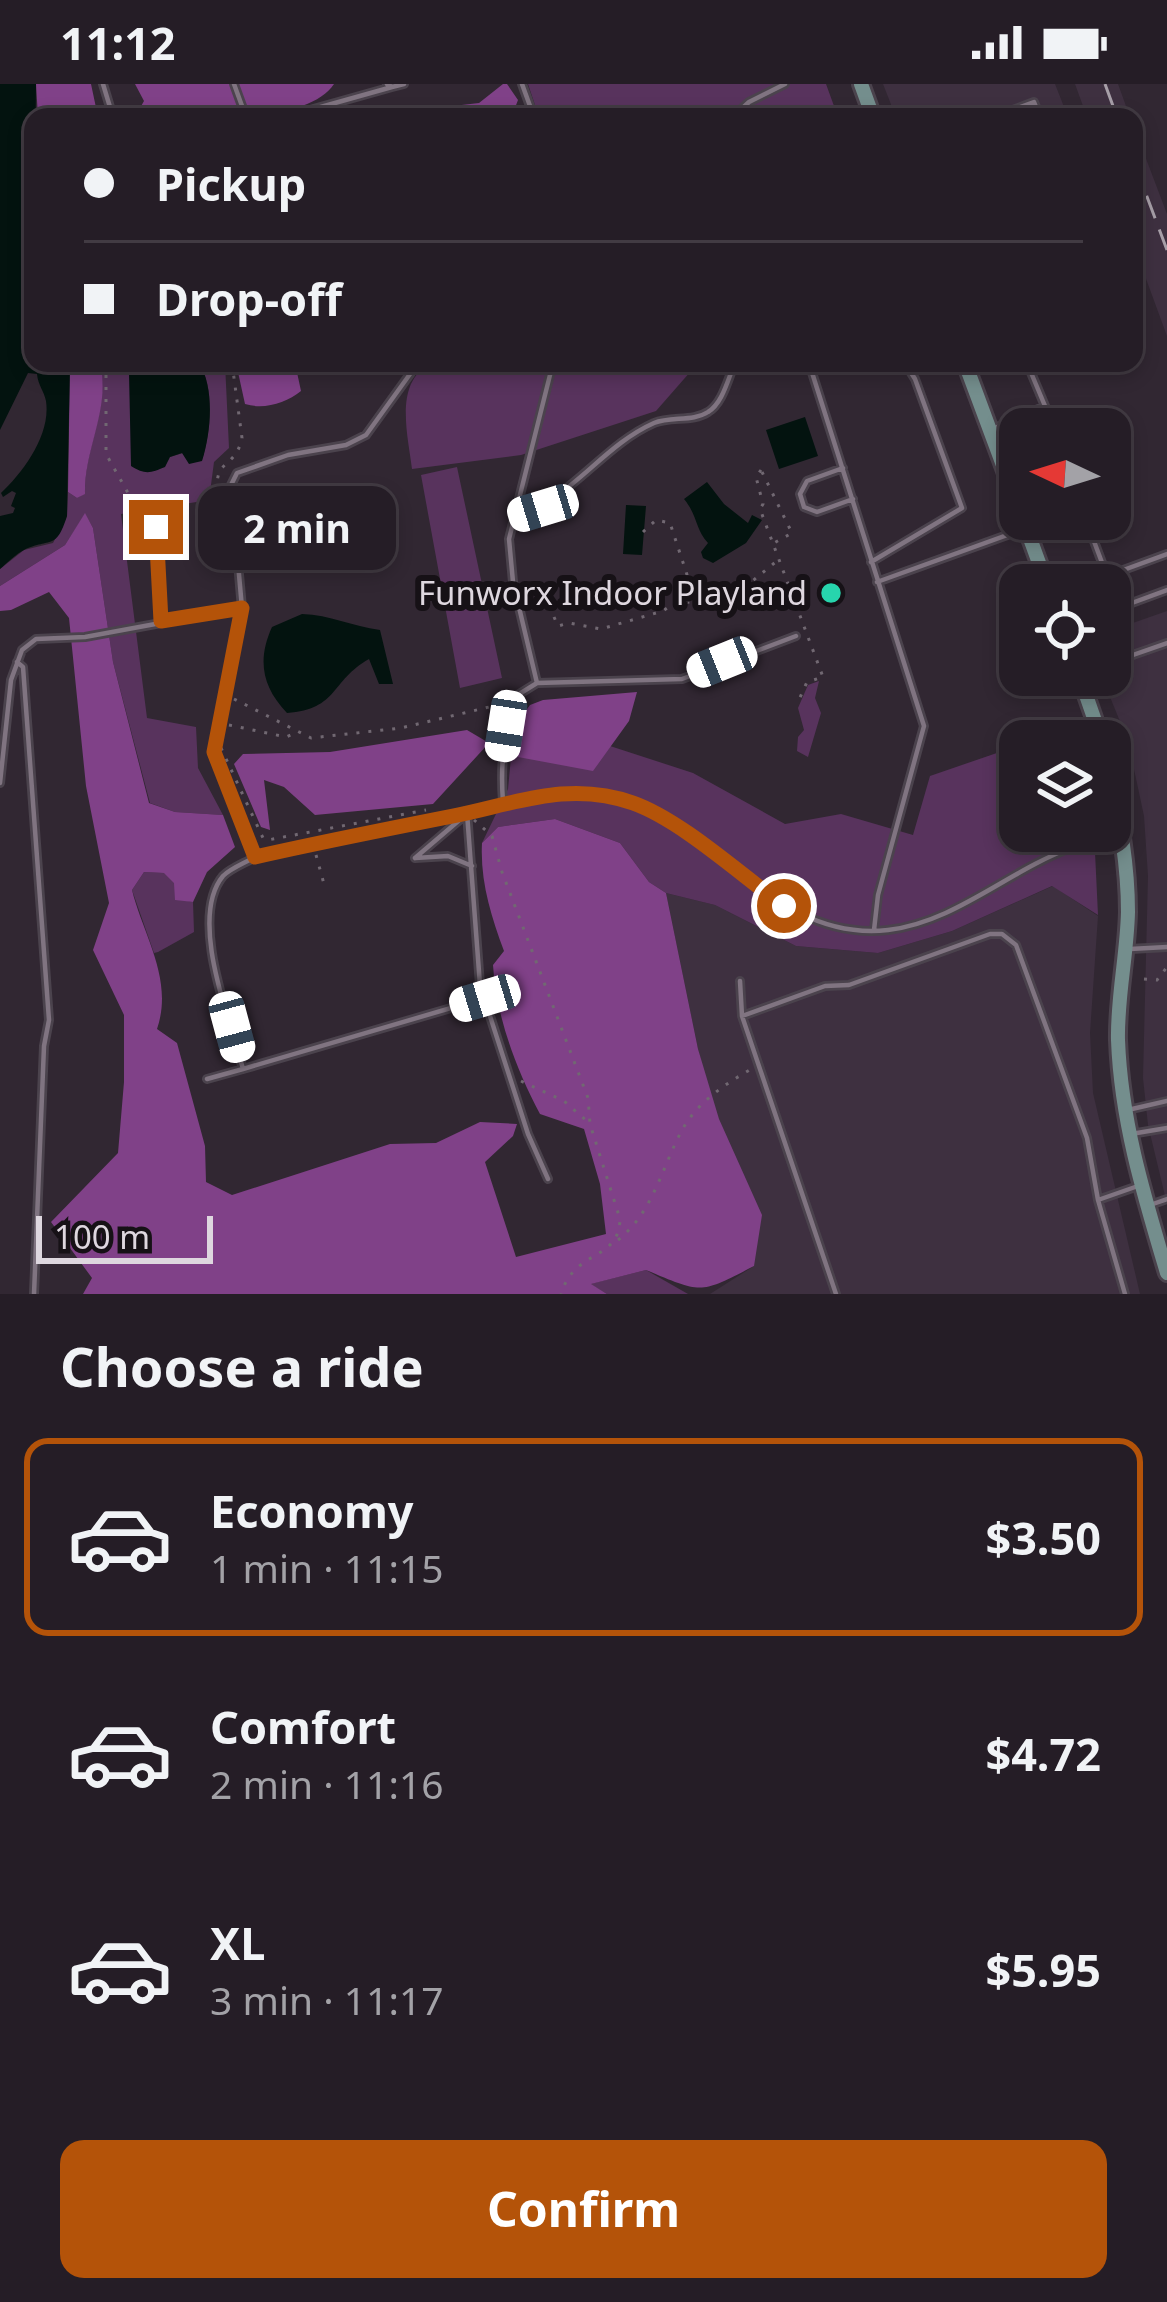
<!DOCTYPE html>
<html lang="en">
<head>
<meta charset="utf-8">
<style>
  body { margin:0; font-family:"Noto Sans",sans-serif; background:#312a32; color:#f1f3f6; height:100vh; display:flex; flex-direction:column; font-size:45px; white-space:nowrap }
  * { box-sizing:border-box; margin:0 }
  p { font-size:39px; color:#a3a2a7 }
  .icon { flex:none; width:66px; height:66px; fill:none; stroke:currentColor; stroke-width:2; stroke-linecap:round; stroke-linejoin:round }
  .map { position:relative; height:1210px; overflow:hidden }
  .drawer { display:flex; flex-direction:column; background:#251d26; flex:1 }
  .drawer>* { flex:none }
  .guide { position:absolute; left:24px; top:24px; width:1119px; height:264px; border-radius:24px; box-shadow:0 6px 18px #0003,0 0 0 3px #423b43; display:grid; align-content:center; height:264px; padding:0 60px; background:#251d26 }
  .needle { width:78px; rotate:274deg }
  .fabs { position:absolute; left:999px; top:324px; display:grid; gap:24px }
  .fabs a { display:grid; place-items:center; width:132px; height:132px; border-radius:24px; background:#251d26; box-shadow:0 6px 18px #0003,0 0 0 3px #423b43; font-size:60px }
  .scale { position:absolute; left:36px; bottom:30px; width:177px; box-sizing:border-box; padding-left:12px; border:6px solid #ded7df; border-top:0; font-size:33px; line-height:42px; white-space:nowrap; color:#ded7df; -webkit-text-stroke:9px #161116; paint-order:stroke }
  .end { position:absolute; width:54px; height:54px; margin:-27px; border:15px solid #b45309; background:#fff; box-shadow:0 0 0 6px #fff }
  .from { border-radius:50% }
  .bubble { position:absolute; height:84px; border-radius:24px; background:#251d26; box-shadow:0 6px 18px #0003,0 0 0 3px #423b43; font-size:39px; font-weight:700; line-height:84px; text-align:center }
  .car { position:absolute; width:36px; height:72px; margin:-36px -18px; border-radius:15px; box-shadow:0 0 9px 3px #0007; background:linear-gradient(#fff 24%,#345 0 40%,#fff 0 76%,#345 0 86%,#fff 0) }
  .guide b { display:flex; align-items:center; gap:42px; height:114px; font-size:45px }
  .guide b+b { border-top:3px solid #423b43 }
  .guide i { width:30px; height:30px; background:#f1f3f6 }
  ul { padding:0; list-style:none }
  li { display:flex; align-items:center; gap:36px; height:198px; margin:0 24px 18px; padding:0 36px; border:6px solid transparent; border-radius:24px }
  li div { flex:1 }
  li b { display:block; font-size:45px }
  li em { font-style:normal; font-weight:700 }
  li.current { border-color:#b45309 }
  li>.icon { width:108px; height:108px; stroke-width:1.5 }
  h2 { padding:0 60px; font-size:54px; line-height:144px }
  .action { display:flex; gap:24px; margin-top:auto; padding:24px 60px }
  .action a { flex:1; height:138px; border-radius:24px; background:#b45309; color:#fff; font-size:48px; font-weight:700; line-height:138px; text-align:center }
  .status { display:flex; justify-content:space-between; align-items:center; height:84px; padding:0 60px; background:#251d26; direction:ltr }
  .status svg { height:33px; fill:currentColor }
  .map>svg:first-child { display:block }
  .built { fill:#3e3040 }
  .green { fill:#58335d }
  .forest { fill:#804188 }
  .water { fill:#03130f }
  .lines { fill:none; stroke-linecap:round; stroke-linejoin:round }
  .service-casing { stroke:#4b434d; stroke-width:10 }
  .secondary-casing { stroke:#4b434d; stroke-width:20 }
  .path { stroke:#716872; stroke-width:3; stroke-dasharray:3 9; stroke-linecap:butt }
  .service { stroke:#807481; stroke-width:4.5 }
  .secondary { stroke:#748e8d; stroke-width:14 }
  .rail { stroke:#a79fa8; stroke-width:3; stroke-dasharray:24 12; stroke-linecap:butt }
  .route { stroke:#b45309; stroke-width:15 }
  .poi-dot { fill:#27d5ad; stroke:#161116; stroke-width:4.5 }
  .labels { text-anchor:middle; stroke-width:12; stroke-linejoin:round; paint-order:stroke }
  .poi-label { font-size:33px; fill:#ded7df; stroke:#161116; text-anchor:end }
</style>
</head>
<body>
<div class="status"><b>11:12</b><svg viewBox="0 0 49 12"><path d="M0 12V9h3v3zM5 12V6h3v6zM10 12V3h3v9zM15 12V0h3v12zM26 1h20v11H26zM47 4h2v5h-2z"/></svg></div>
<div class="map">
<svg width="1167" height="1210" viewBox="0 0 1167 1210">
  <rect width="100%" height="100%" fill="#312732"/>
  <path class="built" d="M883,0H1055L1068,33H896Z
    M1075,0H1118L1130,33H1087Z
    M1134,43L1167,130V252L1134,162Z
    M1167,527V1120L1148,1041L1143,994L1148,792L1144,732L1128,657L1101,591H1110V547Z
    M1053,802L1098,832L1090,949L1093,1009L1140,1210H710L754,1182L698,965L666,809L715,821L796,862L878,869L952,847Z"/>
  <path class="green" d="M528,0H826L838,33H539Z
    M100,279H159L138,281L170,373L183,369L189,379L202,376C211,348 215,304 199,279H225L229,364L214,378L209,416L121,430L147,634L196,643L198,684L223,731L175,728L150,719L113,578L93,444L85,430L65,461L0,502V485L24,466L53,459L67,432L68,408L77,414L85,409C84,364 110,325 100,279Z
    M432,279H698L656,327L521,371L412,385C408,351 393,297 432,279Z
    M457,383L502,594L460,604L421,391Z
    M819,597L815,614L821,629L808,673L797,667L798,653L804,646L798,624L808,601Z
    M514,642L515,661L592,686L610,662L693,689L785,740L841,730L913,751L930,692L1020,661V747H1094L1098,831L1052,802L952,847L878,869L796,862L715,821L666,809L649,798L620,759L555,735L498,743L482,759L508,705Z
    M144,788L165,789L175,799L176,815L193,818L194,848L158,868L154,869L132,806Z
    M646,1186L688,1210H607L590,1200Z"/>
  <path class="forest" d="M36,0H91L98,33H38Z
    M135,0H334C306,43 183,33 135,33L144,17Z
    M503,0H507L518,16L513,29L507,33H404L427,25L479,19Z
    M70,279H100C111,325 84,364 85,410L77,414L68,408Z
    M236,279H295L301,307C286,319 264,326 245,320Z
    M85,429L93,444L113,578L149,719L175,728L223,731L235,763L207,788L193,818L175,816L174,799L164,789L144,788L132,806C143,851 174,895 157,945L177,959L205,1062L206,1098L232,1111L390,1060L436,1059L480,1038L517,1040L513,1052L485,1078L516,1173L606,1150L600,1100L584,1045L540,1030C516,985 496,932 493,881L504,867C491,832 480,797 482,759L498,743L555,735L620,759L649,798L666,809L698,965L719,1035L762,1131L754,1182C700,1210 703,1210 646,1186L591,1200L607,1210H83L92,1194L51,1138L118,1069L124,998V931L93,866L109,819L86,702L69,534L49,508L11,526L0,527V502L65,461Z
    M637,608L629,637L593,687L518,673L514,642L530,621L543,616Z
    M467,646L489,659L433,720L315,731L284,703L264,696L270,746L261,743L234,680L243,670L330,668Z"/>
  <path class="water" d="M0,0H36L33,279H70L67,432C56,467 51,453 24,466C16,470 7,479 0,485V432L13,429L15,424L11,422L16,409L12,407L3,413L1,409C23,388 51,351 46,317C44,307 38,301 37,290L28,289L0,346Z
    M199,279C215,304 211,349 202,377L189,380L182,369L170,373L165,383C151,389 145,391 131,382L129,289L138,281Z
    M805,333L818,372L779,385L766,346Z
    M707,398L724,420L748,439L752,431L762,436L746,459L713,479L703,474L701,468L708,459C695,445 698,432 684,415Z
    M626,421L646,422L642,471L623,470Z
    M302,530C330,531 352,542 380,546L393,600H379L369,575C330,597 339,625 287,629C262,603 257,576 272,543Z"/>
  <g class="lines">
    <g class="service-casing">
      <path id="service" d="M103,0L113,33
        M234,0L246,33
        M387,0L392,3L404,0
        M522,0L534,33
        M285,33L392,3
        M733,33L749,18L785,0
        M994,33L1034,18L1040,33
        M809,279L924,642L878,811L874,846
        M995,344L1045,322L1027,279
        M843,384L807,397L800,410L804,423L817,428L853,415
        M515,433C572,415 602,362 654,339C671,332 693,338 708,328C723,319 728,294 735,279
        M156,444L161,537
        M1092,452L1107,492L1167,470
        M871,478L962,424L915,295L905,279
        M1107,492L1118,524
        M877,498L1024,445
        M1110,527L1167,506
        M17,578L23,583L49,936L44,962L34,1210
        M1110,579L1167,559
        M537,599L513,498L509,455L553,279
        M0,699L11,596L22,566L36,555L85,553L242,524
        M503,718C500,679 504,648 516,612L537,599L682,595L796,552
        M467,729L480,901L528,1050L548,1095
        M255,773L213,668L242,524L231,401L237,389L288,371L346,361L366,351L418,279
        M415,774L463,733
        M415,774L448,772L472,782
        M1130,865L1167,863
        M740,897L742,932L836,1210
        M485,914L243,985C230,937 188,834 223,792C231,784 245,779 255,773L555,708C582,709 611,710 637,721C723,757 783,858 888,846C956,838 1009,786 1073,763C1087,758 1103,757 1118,754
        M742,932L825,902L849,901L990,850H1002L1016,861L1087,1054L1098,1116L1125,1210
        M207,995L243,985
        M1132,1025L1167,1017
        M1131,1050L1167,1044
        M1098,1116L1138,1102
        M1150,1121L1167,1115"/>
    </g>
    <g class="secondary-casing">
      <path id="secondary" d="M861,0L873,33
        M965,279L1020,427
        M1023,435L1047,501
        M1079,591L1102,657
        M1110,692C1120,737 1128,781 1128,828C1127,871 1117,914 1118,956C1121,1037 1144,1112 1167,1189"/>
    </g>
    <path class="path" d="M106,279V370L132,416L151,438
      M761,386L756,393L763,420L760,425L823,593L807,598L797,620
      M762,388L792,449L774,459
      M221,430C207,368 234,391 242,354L232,279
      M643,448L656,436L670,439L695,515
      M554,533L558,542L569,539L601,545L663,527L673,520L716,515L750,499L778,476
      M234,615L311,654L401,644L506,619
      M229,641L286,653L295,649
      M221,664L263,754L268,756L426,726
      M474,736L492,752L502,788L588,1014L590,1040L620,1135C619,1178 575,1164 561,1210
      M316,771L324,800
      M1144,895L1157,896L1167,883
      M521,997L564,1017L589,1039
      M618,1156C653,1128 661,1086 681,1048C696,1019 725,1000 753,984"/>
    <use href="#service" class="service"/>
    <use href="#secondary" class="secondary"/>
    <path class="rail" d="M1105,0L1117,33
      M1134,78L1167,166"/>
  </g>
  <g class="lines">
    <path class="route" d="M156,443L161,537L242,524L214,668L255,773C321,758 387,745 453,732C514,720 569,696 633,719C681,736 741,791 784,822"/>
  </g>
  <circle class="poi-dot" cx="831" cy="509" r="12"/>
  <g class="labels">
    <g class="poi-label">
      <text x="807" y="521">Funworx Indoor Playland</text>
    </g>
  </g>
</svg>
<div class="fabs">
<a><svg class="needle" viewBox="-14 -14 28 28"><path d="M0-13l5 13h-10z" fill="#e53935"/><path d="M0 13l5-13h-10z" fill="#a3a2a7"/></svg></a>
<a><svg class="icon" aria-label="locate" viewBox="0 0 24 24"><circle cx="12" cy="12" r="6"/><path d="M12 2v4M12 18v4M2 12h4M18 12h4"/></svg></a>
<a><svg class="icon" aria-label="layers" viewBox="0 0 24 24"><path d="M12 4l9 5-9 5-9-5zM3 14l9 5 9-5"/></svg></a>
</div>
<div class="scale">100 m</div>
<i class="end from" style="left:784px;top:822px"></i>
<i class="end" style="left:156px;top:443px"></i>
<div class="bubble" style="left:198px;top:402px;width:198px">2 min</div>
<i class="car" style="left:543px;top:424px;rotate:253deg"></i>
<i class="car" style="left:722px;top:578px;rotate:248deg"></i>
<i class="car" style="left:506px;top:642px;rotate:189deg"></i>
<i class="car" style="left:485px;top:914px;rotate:253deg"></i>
<i class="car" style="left:232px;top:943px;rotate:165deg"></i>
<div class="guide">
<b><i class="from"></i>Pickup</b>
<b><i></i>Drop-off</b>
</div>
</div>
<section class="drawer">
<h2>Choose a ride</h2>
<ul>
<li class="current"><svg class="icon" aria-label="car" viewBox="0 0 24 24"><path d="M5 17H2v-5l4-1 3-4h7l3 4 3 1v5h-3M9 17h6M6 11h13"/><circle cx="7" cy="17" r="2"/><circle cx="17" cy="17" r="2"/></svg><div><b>Economy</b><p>1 min · 11:15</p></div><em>$3.50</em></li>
<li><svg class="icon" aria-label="car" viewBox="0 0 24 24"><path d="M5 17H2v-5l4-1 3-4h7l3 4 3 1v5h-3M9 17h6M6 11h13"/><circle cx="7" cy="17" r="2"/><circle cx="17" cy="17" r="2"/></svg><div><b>Comfort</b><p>2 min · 11:16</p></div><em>$4.72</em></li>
<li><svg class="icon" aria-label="car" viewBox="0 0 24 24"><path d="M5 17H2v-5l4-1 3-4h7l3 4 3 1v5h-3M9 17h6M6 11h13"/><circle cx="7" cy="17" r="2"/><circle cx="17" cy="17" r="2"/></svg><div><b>XL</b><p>3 min · 11:17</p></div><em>$5.95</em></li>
</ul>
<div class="action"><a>Confirm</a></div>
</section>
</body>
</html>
